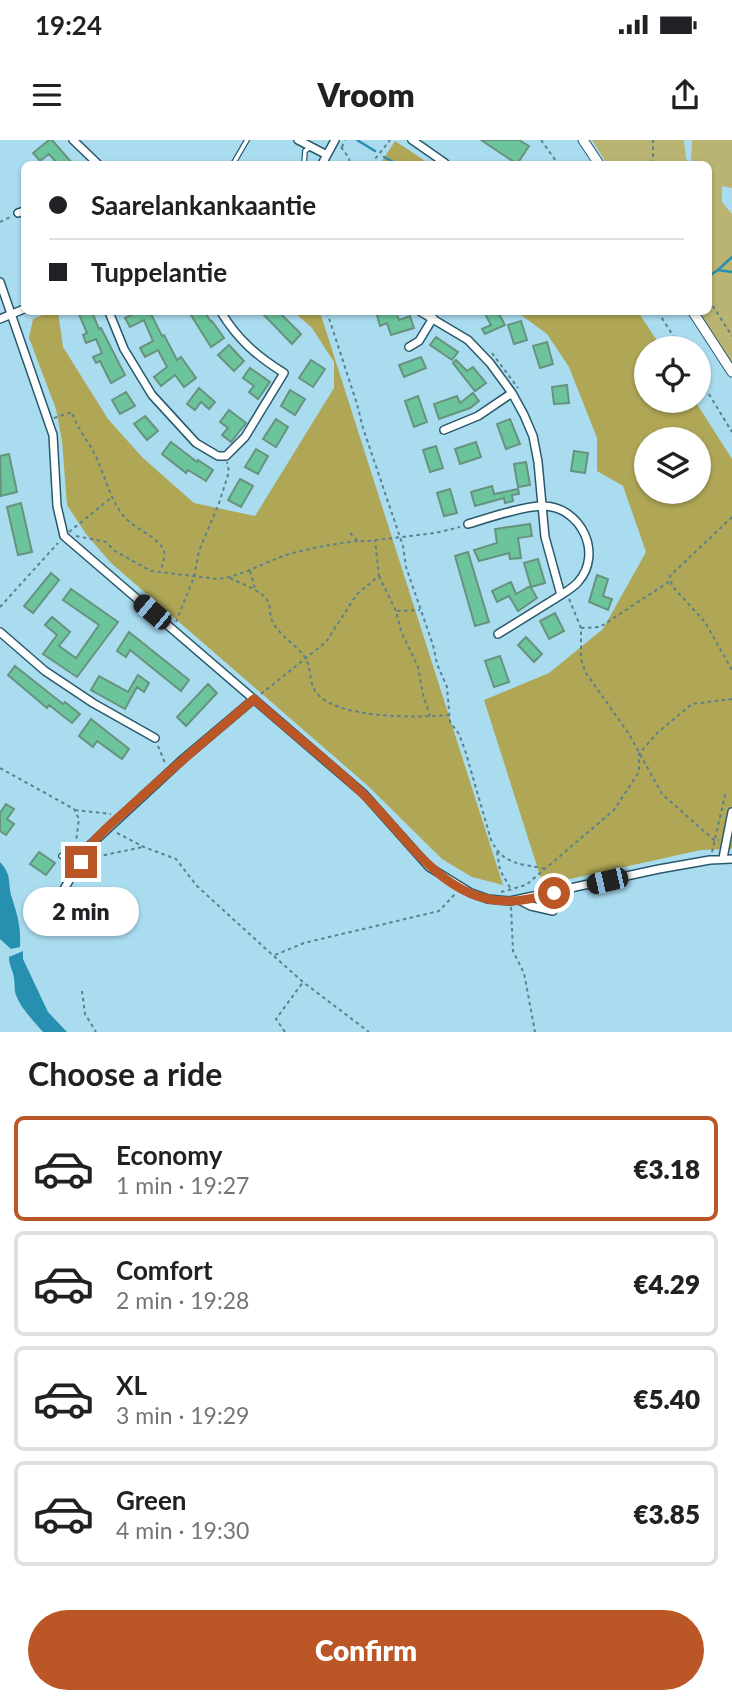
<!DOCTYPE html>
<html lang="en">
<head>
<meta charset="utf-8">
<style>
  body { margin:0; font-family:Lato,sans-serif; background:#f2f2f2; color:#202124; height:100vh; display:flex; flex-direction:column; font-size:26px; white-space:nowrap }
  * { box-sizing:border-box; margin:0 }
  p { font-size:23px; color:#757577 }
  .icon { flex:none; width:38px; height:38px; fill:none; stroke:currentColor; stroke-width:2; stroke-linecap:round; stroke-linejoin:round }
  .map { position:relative; height:892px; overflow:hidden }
  .details { display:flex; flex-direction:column; background:#fff; flex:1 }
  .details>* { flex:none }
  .banner { position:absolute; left:21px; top:21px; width:691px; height:154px; border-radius:10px; box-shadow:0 2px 5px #0004; display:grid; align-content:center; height:154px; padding:0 28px; background:#fff }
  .fabs { position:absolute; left:634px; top:196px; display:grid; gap:14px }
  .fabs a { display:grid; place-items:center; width:77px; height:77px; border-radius:50%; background:#fff; box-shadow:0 2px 5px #0004; font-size:35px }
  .end { position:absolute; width:32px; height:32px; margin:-16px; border:9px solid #bb5626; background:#fff; box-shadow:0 0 0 4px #fff }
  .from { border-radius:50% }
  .bubble { position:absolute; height:49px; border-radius:24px; background:#fff; box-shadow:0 2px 5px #0004; font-size:23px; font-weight:800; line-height:49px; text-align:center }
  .car { position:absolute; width:21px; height:42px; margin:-21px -10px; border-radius:9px; box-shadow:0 0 5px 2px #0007; background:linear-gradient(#222 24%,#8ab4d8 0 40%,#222 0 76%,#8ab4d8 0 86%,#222 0) }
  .banner b { display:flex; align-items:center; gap:24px; height:66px; font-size:26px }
  .banner b+b { border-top:2px solid #e0e0e0 }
  .banner i { width:18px; height:18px; background:#202124 }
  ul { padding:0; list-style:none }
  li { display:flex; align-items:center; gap:21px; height:105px; margin:0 14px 10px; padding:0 14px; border:4px solid #e0e0e0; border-radius:10px }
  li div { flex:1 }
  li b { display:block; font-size:26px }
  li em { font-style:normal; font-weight:800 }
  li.current { border-color:#bb5626 }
  li>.icon { width:63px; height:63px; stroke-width:1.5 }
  h2 { padding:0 28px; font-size:32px; line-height:84px }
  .action { display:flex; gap:14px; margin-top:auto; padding:14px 28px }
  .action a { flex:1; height:80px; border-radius:42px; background:#bb5626; color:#fff; font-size:28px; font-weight:800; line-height:80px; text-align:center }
  .status { display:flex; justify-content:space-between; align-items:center; height:49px; padding:0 35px; background:#fff; direction:ltr }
  .status svg { height:19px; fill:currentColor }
  header { display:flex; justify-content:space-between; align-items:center; height:91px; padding:0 28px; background:#fff; font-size:32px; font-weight:800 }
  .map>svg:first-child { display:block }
  .green { fill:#bab473 }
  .forest { fill:#afa756; fill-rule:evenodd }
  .water { fill:#2790b1 }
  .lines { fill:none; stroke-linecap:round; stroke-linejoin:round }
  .stream { stroke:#2790b1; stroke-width:2.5 }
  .building { fill:#6cc49d; stroke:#67937e; stroke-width:2 }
  .service-casing { stroke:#29596a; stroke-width:6 }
  .minor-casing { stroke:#29596a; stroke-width:10 }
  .tertiary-casing { stroke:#29596a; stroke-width:11 }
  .path { stroke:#5d808d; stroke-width:2; stroke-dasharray:3.5 3.5; stroke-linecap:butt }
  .service { stroke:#fff; stroke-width:3.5 }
  .minor { stroke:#fff; stroke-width:7 }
  .tertiary { stroke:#fff; stroke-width:9 }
  .route { stroke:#bb5626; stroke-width:9 }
</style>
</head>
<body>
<div class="status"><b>19:24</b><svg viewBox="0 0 49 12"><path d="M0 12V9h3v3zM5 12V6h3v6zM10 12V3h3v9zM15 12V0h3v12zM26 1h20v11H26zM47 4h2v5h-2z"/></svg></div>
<header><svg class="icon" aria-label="menu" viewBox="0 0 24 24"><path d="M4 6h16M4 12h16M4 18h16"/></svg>Vroom<svg class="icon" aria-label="share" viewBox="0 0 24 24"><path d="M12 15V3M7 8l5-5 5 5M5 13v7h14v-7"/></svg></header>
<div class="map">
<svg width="732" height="892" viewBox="0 0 732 892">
  <rect width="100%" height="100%" fill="#aadcf0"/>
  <path class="green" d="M592,0H684L686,19L691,23L692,0H732V48L722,46V62L732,74V224L699,172H709V24H607Z"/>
  <path class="forest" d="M395,1L430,24H380Z
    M49,172H58L63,207L108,279L143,318L194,363L255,376L334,248V222L312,188L294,172H320L503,745L472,737L442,719L367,645L111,423L86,394L67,365L62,301L56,269L29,198L33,179Z
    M517,172H638L662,208H646V261H695L732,319V709L701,710L543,745L484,560L549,533L603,489L646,412L623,346L597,331V298L569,227L547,194ZM646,299H698V352H646Z"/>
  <path class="water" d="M0,722C13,736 7,743 12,758C18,777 21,787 20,807L11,809L0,799Z
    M23,811V819L48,872L67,892H43C34,881 21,869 16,855C14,850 15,844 14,838C13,830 9,826 9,817Z"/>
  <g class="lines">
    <path class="stream" d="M357,0L375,11
      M384,17L397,24
      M719,129L732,117
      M709,136L718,130L732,132"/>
  </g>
  <path class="building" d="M49,0H52L73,24H58L49,14L40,21L33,13Z
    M481,0H519L529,6L517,24Z
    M78,172H92L99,189L101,188L125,235L111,243L100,221L96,223L93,217L102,213L96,199L86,203L83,195L87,193Z
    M138,172H150L162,196L164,195L177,220L181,217L196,238L184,247L175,235L161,246L154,237L167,227L158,210L145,217L140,208L153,201L144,180L130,187L125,178Z
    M189,172H205L211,182L212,181L224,198L211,207Z
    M261,172H286L282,175L301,194L292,204Z
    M389,172H396L399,180L410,176L414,188L391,195L387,183L380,186L377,175Z
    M484,172H498L505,185L485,194L482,189L491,185Z
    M521,181L527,200L514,204L508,185Z
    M436,197L458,212L452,220L430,205Z
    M547,202L553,224L540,228L533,206Z
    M229,205L244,221L234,231L218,215Z
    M421,217L426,228L404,237L399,225Z
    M311,220L325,229L313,247L299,238Z
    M456,220L467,231L473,227L486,243L475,251L453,223Z
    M250,228L270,242L258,259L249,252L254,246L243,238Z
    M567,245L569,263L554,264L552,247Z
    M199,248L215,262L209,269L201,262L195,270L187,264Z
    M290,250L305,259L295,275L281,266Z
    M126,252L135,266L120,274L112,260Z
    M473,253L479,261L470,268L439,279L434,264L457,256L460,263Z
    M418,256L427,282L414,287L405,261Z
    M229,270L246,283L231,302L222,295L228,288L220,282Z
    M145,276L158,291L147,300L134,284Z
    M276,279L288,287L276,307L263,299Z
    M510,279L520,304L506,309L497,284Z
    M171,302L197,322L198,320L213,330L206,341L188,330L186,333L162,314Z
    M476,302L481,317L460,324L455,309Z
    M436,306L443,328L430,332L423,310Z
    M256,309L268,316L258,334L245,327Z
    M574,311L588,313L585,333L571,331Z
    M9,314L17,352L1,356L0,316Z
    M526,322L530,345L518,347L514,324Z
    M240,339L253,346L241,367L228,360Z
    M492,346L494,354L518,349L519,354L512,355L513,361L505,363L504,358L475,366L471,352Z
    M450,349L457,373L444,376L437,353Z
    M21,363L32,412L18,415L7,367Z
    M530,384L532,396L518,398L521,418L510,419L509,413L479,421L474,410L497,403L495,389Z
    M468,412L489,482L475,486L455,416Z
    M538,419L545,443L531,447L524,423Z
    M51,433L59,440L33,473L24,466Z
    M597,435L608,439L603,456L612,459L608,470L589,462Z
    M511,442L516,454L530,446L537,458L518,471L509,456L497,462L492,451Z
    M71,449L118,482L77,537L43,514L57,495L45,485L52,477L70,492L59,506L76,518L99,485L63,460Z
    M555,473L564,491L549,499L540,481Z
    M129,492L189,540L181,551L130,510L126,517L117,511Z
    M526,497L542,514L534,522L518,505Z
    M500,516L509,542L494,547L485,521Z
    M15,526L63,564L65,562L80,574L72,583L49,565L47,568L8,535Z
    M138,535L149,543L144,552L137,547L125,569L91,550L99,536L128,552Z
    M208,544L217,553L186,586L177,577Z
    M91,579L129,609L122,619L97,601L93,607L79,596Z
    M6,664L14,669L7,679L14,684L6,695L0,691V673Z
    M39,712L55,723L46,735L30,724Z"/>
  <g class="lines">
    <g class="service-casing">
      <path id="service" d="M233,24L247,0
        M304,24L305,11L309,8
        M61,716L75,706"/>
    </g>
    <g class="minor-casing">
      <path id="minor" d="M73,0L98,24
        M298,0L327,15
        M412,0L445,23
        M322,24L335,0
        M18,73L24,71
        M0,142L53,295L57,366L64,396L364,654L429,727L471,753L488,759L510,761L659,729L710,720L732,719
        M109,172L124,209L152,255L196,303L218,316H226L245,297L284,233C257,216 238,200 221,172
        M421,172L468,200L490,223L512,253L524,275L533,296L538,322L545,397L561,455L498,494
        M0,179L24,169
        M409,207L419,201L433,178
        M444,290L478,276L512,253
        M468,384C488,378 523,366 543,366C580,366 604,413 578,442C574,447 567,451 561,455
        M0,492L45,531L93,563L155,598
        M723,718L732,672
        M521,761L531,766L553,771
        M56,763L89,706L183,619L254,559"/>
    </g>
    <g class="tertiary-casing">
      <path id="tertiary" d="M583,0L599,24
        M693,172L732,232"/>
    </g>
    <path class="path" d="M541,0L558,24
      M341,7L349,18L350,24
      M342,7L345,0
      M371,24L390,0
      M653,24V0
      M0,82L12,76
      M709,160L732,196
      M327,172L357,264L363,288L403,406L406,427L433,505L437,524L447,547L450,582L459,594L465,610L491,700C504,726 520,723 546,729
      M658,172L681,208
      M492,213L518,248
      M698,236L732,292
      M54,278L72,272C77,289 88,300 95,315C105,335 109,357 122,374C133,389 155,394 163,409C167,416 162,423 161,430
      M732,377L670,436L672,446L705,482L732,530
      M69,392L111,358
      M350,393L358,401H368L435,393L460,387
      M76,396L106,402L115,411L151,431L218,439C242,436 263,423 286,415C310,408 333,404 358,401
      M250,431L255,449
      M379,436L396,471L401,491L418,527L423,555L430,576
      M230,438C241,444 259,449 267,460C271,465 269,474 272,481C278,494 295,504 304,516C312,526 308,541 316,552C335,579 418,578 449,575
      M569,459L581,488V519L586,533L629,594L662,654L714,700H719
      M0,467L58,403
      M397,471L420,470
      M176,482L194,437L199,411L219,363L229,332L227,322
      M581,488L600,487L670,441
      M261,554L326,502L357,454L379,436L375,400
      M158,606L165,623
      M0,628L74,669L79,679L76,701
      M75,670L111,674
      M117,693L144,707L176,719L197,746L267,810L303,842L369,892
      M497,712L500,730L512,751
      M712,712L726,651
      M90,718L143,707
      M501,752L526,745L614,670L639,632V614L657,593L692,564L732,559
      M511,767L513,811L524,833L535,892
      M275,815L304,803L439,771L456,753
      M82,851L85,874L96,892
      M285,892L276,879L303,842"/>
    <use href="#service" class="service"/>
    <use href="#minor" class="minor"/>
    <use href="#tertiary" class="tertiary"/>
  </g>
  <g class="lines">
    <path class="route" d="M81,722C90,699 113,683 131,666C171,629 213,594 254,559C290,592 329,621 364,655C407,696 443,763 511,761C526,761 540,756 554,753"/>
  </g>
</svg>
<div class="fabs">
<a><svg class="icon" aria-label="locate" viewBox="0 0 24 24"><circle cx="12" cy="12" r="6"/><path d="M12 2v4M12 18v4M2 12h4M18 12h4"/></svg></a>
<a><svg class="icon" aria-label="layers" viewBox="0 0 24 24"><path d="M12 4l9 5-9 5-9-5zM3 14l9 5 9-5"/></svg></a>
</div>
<i class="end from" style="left:554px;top:753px"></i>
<i class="end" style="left:81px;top:722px"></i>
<div class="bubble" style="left:23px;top:747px;width:116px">2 min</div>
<i class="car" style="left:152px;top:472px;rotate:310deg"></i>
<i class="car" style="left:607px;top:741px;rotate:257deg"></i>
<div class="banner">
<b><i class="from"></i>Saarelankankaantie</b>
<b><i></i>Tuppelantie</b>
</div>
</div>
<section class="details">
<h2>Choose a ride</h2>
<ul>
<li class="current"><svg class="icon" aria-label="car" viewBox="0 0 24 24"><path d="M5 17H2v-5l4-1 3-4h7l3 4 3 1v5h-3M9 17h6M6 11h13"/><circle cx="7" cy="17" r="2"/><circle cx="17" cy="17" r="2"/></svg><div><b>Economy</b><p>1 min · 19:27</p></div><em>€3.18</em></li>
<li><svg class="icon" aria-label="car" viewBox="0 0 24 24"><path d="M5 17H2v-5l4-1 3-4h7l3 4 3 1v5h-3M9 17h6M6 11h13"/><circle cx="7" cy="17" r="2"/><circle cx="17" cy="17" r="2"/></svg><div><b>Comfort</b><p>2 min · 19:28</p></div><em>€4.29</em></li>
<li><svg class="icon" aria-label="car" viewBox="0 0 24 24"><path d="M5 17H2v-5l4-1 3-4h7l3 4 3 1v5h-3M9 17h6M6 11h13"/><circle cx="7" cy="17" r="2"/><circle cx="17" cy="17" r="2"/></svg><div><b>XL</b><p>3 min · 19:29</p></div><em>€5.40</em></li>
<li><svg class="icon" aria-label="car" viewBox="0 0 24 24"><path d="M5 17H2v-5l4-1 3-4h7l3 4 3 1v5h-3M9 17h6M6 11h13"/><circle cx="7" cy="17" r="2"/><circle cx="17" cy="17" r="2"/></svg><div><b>Green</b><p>4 min · 19:30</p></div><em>€3.85</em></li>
</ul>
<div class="action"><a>Confirm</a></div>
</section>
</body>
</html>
